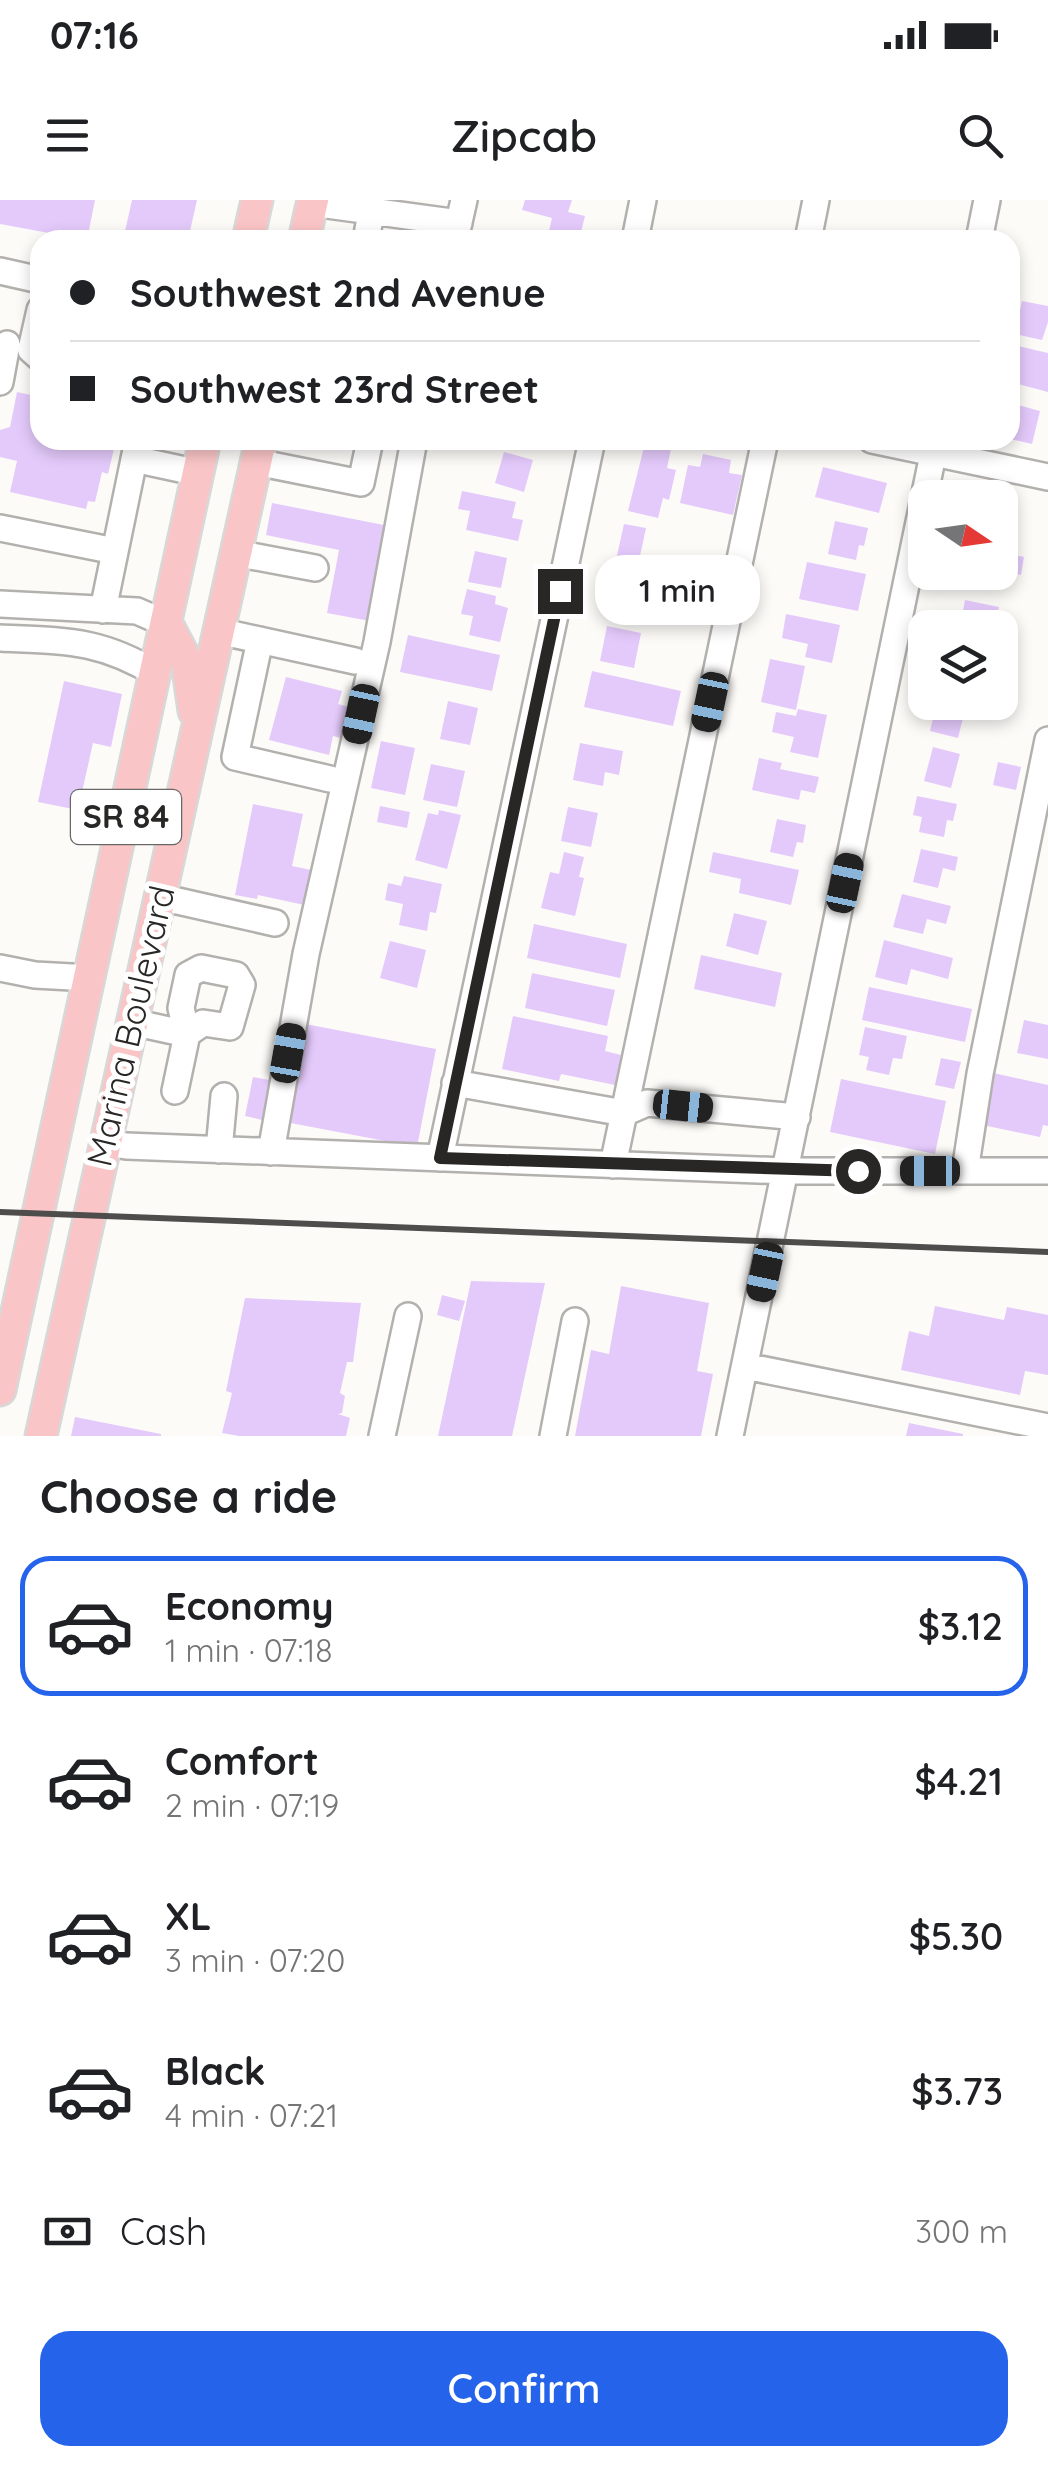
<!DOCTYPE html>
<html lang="en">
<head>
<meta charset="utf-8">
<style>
  body { margin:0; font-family:Quicksand,sans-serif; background:#f6f6f6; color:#202124; height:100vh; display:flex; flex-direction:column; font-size:38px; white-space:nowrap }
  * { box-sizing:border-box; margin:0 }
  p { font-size:32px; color:#757577 }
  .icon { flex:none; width:55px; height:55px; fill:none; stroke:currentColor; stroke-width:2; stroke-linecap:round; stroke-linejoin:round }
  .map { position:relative; height:1236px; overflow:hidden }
  .panel { display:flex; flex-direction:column; background:#fff; flex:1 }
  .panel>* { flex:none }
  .banner { position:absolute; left:30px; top:30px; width:990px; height:220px; border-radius:30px; box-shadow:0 5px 15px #0003; display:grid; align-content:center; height:220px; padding:0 40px; background:#fff }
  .needle { width:65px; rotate:103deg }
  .fabs { position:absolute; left:908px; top:280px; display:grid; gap:20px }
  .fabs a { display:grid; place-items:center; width:110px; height:110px; border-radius:20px; background:#fff; box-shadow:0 5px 15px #0003; font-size:50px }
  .end { position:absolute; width:45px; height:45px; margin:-22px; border:12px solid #282726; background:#fff; box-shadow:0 0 0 5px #fff }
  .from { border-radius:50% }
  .bubble { position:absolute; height:70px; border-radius:30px; background:#fff; box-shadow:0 5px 15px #0003; font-size:32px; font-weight:600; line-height:70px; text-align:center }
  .car { position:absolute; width:30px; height:60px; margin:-30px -15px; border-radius:12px; box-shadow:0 0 8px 2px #0007; background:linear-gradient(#222 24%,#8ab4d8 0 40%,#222 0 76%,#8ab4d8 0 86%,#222 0) }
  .banner b { display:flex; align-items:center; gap:35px; height:95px; font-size:38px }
  .banner b+b { border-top:2px solid #e0e0e0 }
  .banner i { width:25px; height:25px; background:#202124 }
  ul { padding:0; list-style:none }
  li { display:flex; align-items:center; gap:30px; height:140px; margin:0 20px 15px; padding:0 20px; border:5px solid transparent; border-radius:30px }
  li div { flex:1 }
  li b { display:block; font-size:38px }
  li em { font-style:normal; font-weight:600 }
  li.on { border-color:#2563eb }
  li>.icon { width:90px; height:90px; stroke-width:1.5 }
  h2 { padding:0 40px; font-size:45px; line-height:120px }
  .pay { display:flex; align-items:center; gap:25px; height:110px; padding:0 40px; font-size:38px }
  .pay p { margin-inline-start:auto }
  .primary-button { display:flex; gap:20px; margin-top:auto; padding:20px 40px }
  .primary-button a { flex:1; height:115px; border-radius:30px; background:#2563eb; color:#fff; font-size:40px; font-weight:600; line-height:115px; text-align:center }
  .status { display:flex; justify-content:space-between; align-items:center; height:70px; padding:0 50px; background:#fff; direction:ltr }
  .status svg { height:28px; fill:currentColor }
  header { display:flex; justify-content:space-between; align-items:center; height:130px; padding:0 40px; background:#fff; font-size:45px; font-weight:600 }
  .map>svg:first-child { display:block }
  .building { fill:#e4cafb }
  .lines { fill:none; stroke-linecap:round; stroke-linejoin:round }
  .minor-casing { stroke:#b3b1ae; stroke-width:30 }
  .major-casing { stroke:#d8d8d8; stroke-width:35 }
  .minor { stroke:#fff; stroke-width:25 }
  .major { stroke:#fac5c6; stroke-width:30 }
  .rail { stroke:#4f4d4c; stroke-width:6 }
  .route { stroke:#282726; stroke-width:12 }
  .labels { text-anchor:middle; stroke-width:10; stroke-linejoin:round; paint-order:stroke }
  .shield { fill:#fff; stroke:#686867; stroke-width:2.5 }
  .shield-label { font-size:32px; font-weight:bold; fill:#282726 }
  .street-label { font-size:35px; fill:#282726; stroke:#fff }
</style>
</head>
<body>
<div class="status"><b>07:16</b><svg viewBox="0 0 49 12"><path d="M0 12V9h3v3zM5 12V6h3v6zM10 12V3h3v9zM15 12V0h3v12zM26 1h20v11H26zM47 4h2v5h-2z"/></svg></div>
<header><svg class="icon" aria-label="menu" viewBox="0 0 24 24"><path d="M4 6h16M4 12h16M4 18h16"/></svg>Zipcab<svg class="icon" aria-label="search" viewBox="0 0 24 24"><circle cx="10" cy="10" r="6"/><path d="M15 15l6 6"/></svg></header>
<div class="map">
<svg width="1048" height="1236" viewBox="0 0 1048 1236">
  <rect width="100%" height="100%" fill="#fdfbf8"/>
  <path class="building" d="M0,0H95L87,40L0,24Z
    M132,0H197L188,40H123Z
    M525,0H572L568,12L585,16L579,40H547L552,18L522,10Z
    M1022,101L1048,106V122L1042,140L1015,134Z
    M1010,144L1048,153V192L1010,182Z
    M17,192L40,197V240H116L108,274L102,272L95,302L88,301L86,309L10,292L17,261L0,257V230L10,227Z
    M1010,203L1040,211L1032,244L1010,239Z
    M645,243L671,249L667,268L676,270L669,300L663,298L658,318L628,311Z
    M504,252L533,260L524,292L495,283Z
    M703,254L731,260L729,273L742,275L733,315L680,303L688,265L700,267Z
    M823,267L887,283L879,313L815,297Z
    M462,291L516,302L512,318L523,320L518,341L466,330L470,311L458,309Z
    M1000,301L1011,303L1002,348L1000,347Z
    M272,303L389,326L370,421L327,413L339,350L266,335Z
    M835,321L868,328L864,346L859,345L856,360L828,354Z
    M624,324L646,328L640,356L653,359L645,394L610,387Z
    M475,351L507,358L501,388L468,382Z
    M1000,352L1024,357L1021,375L1011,373L1010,381L996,378L994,387L967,381L969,372H1000Z
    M807,362L866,374L858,411L799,399Z
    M467,389L496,396L495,404L508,408L500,442L469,435L473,416L461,414Z
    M965,400L999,407L995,423L989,422L987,428H960Z
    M786,414L840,425L832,463L805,457L808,444L782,438Z
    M607,426L641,433L634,468L600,461Z
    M408,435L500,455L492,491L400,472Z
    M770,459L805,466L796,510L761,502Z
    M592,471L681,491L673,526L584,507Z
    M286,477L342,491L338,504L352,508L344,539L333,536L329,555L269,540Z
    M64,481L122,494L111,547L93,543L78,610L38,602Z
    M448,501L478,508L470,545L440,539Z
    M937,502H967L958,538L930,531Z
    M798,509L827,515L818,558L790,552L794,537L772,532L776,512L796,516Z
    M381,541L415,548L405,595L371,588Z
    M580,543L623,551L619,575L605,572L603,586L573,580Z
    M933,547L960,554L951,588L924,581Z
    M759,558L782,563L780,569L819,577L815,593L801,590L799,600L752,590Z
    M998,562L1021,567L1016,590L993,585Z
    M431,564L465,571L457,607L423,600Z
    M917,596L957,604L953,621L947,620L944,637L919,632L922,617L913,615Z
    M253,604L303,614L292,666L316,671L309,706L258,695L257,699L235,695Z
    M380,606L410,612L407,628L377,622Z
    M568,607L598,613L591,647L561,641Z
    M439,610L461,615L447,669L415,660L428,613L438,615Z
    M777,619L806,625L803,643L797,642L793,657L770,652Z
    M921,649L958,657L955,671L943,668L938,688L913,682Z
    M564,652L584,657L579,677L584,678L575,716L541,708L550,672L559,674Z
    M713,652L799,670L791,705L739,693L741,679L709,672Z
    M404,676L442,684L436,713L430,712L427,731L399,725L403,704L385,700L388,683L401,686Z
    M902,694L951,706L946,724L927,719L923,734L893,727Z
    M734,713L767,721L758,755L726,746Z
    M534,724L627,744L620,778L527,758Z
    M884,740L953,758L948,779L911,769L907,785L875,777Z
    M390,741L426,750L417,788L380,778Z
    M701,755L782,773L775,807L694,789Z
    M532,773L615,790L607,826L525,808Z
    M869,787L972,809L965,842L862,820Z
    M513,816L608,836L605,851L621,855L615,885L561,874L559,881L502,869Z
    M1024,820L1048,825V859L1017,853Z
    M300,823L436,849L417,947L280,921Z
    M865,827L907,836L902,859L893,858L889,875L866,870L869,857L859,855Z
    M941,858L961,862L954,889L935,885Z
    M989,872L1048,885V926L1043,925L1040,937L978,924Z
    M253,877L270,880L262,920L245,916Z
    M841,879L946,901L935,954L830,932Z
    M471,1081L545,1083L512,1236H438Z
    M621,1086L709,1103L697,1171L713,1174L701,1236H575L591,1150L609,1154Z
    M442,1095L465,1101L459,1121L437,1115Z
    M245,1098L361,1103L353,1162H347L340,1193L345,1196L342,1213L338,1214L350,1218L346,1236H239L222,1233L232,1193L226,1191Z
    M935,1106L1004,1120L1007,1107L1048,1115V1175L1025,1171L1020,1195L901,1170L909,1131L929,1136Z
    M75,1217L161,1234V1236H71Z
    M909,1223L963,1234V1236H906Z"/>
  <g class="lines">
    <g class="minor-casing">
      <path id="minor" d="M312,3L459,23
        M366,40L371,13
        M455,40L464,0
        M635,40L643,0
        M808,40L816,0
        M979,40L987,0
        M0,71L40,80
        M40,110L31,150L40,158
        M0,182L7,144
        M872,240L1048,277
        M134,259L199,273
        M256,262L361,283L370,240
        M0,328L115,351
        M235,353L315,368
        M0,404L137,411L167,424
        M103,410L138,240
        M218,431L355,461
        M0,438C65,441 99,439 157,474
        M260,440L235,557L330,579
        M160,697L275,723
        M0,768L35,775L90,778
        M201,768L236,775L242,785L230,827L203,823L187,834L181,808L188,775Z
        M132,822L187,834L175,891
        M455,883L624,913L647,903L797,917
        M105,943L126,946L786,971H1048
        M219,950L224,896
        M271,952L306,754L377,442L414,240
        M440,958L592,240
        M613,965L765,240
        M965,971L980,874L1048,540
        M745,1166L1048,1227
        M382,1236L408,1116
        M553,1236L575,1121
        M730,1236L936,240"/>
    </g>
    <g class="major-casing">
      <path id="major" d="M248,40L257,0
        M304,40L313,0
        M167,424L187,462L194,511
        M0,1190L205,240
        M41,1236L261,240"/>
    </g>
    <use href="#minor" class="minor"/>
    <use href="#major" class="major"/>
    <path class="rail" d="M0,1012L1048,1052"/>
  </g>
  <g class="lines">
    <path class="route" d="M560,391L440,958L858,971"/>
  </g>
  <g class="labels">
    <rect class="shield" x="71" y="590" width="110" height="54" rx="8"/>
    <g class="shield-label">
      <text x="126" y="628">SR 84</text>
    </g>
    <g class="street-label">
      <text transform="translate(131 826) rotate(-77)" y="12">Marina Boulevard</text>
    </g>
  </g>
</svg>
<div class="fabs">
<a><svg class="needle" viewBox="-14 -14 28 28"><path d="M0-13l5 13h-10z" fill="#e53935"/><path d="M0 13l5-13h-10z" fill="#757577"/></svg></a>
<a><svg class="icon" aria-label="layers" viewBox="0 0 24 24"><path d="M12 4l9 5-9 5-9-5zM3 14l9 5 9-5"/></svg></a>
</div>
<i class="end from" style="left:858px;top:971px"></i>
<i class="end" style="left:560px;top:391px"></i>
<div class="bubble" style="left:595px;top:355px;width:165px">1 min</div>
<i class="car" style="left:710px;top:502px;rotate:192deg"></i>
<i class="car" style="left:361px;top:514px;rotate:192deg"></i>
<i class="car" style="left:845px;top:683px;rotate:12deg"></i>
<i class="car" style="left:288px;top:853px;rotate:10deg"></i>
<i class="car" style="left:683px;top:906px;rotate:96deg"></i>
<i class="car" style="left:930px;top:971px;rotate:270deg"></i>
<i class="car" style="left:765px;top:1072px;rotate:192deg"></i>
<div class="banner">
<b><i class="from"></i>Southwest 2nd Avenue</b>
<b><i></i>Southwest 23rd Street</b>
</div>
</div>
<section class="panel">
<h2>Choose a ride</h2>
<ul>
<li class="on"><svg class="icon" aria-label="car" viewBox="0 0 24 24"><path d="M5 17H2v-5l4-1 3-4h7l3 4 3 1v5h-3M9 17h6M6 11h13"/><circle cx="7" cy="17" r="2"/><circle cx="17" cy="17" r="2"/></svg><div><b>Economy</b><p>1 min · 07:18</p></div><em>$3.12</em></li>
<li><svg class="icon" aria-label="car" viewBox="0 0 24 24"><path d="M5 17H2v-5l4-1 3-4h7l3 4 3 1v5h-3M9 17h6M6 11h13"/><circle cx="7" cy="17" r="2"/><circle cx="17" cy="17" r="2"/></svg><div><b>Comfort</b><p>2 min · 07:19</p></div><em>$4.21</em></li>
<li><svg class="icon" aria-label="car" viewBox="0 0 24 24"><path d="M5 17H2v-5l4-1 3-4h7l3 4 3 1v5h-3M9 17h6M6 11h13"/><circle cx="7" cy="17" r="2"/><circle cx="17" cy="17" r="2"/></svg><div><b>XL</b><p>3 min · 07:20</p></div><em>$5.30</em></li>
<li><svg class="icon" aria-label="car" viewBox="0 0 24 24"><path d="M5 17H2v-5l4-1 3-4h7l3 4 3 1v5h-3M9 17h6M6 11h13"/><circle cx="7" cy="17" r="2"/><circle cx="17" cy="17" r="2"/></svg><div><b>Black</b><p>4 min · 07:21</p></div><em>$3.73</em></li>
</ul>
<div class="pay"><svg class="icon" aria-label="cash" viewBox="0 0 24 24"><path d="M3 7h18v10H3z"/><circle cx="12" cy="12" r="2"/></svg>Cash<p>300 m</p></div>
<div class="primary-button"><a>Confirm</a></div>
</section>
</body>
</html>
